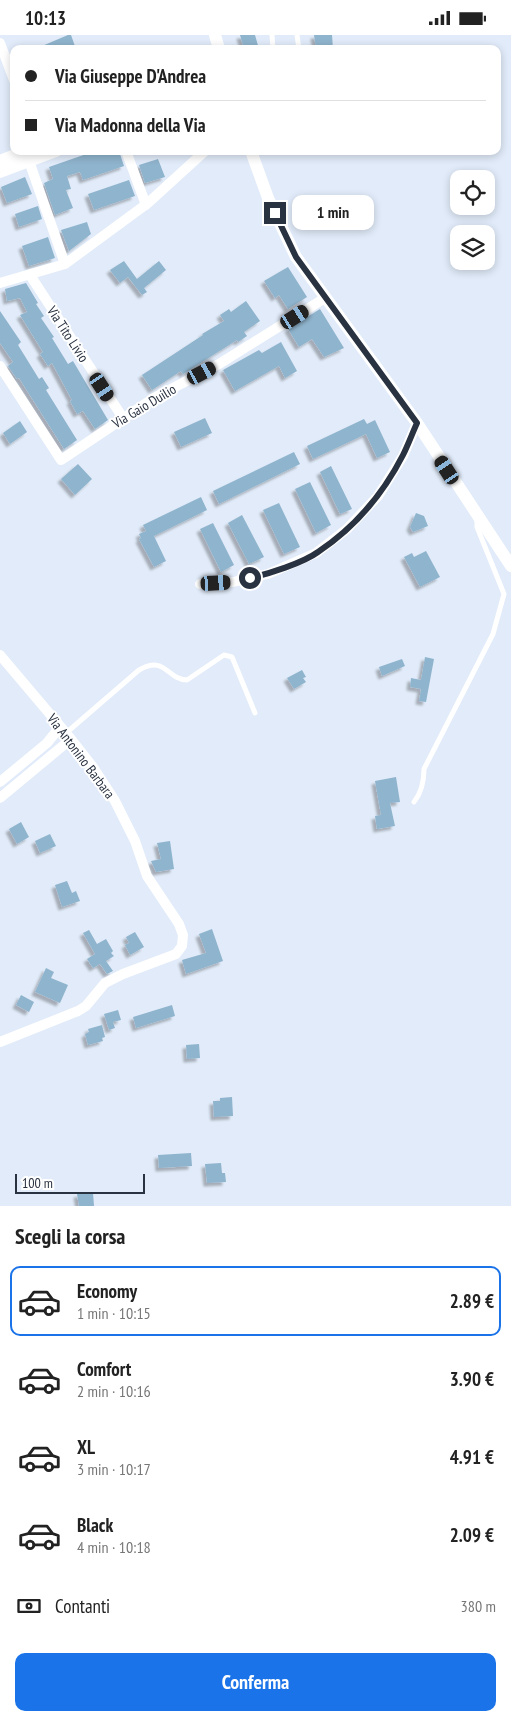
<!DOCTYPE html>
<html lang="it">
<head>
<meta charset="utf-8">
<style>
  body { margin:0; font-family:"PT Sans Narrow",sans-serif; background:#f2f2f2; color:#222; height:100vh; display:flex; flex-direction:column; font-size:19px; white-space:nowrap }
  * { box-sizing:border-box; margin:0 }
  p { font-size:16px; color:#767676 }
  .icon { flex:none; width:28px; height:28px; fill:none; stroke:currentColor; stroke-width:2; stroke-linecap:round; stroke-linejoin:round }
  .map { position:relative; height:1171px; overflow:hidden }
  .drawer { display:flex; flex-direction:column; background:#fff; flex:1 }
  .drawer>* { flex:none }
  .guide { position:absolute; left:10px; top:10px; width:491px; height:110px; border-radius:10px; box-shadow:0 2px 8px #0003; display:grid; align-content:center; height:110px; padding:0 15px; background:#fff }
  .fabs { position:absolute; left:450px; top:135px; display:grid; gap:10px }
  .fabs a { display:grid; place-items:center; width:45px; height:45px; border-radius:10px; background:#fff; box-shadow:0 2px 8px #0003; font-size:25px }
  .scale { position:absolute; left:15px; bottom:12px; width:130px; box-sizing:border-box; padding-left:5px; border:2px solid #293240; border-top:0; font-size:14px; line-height:18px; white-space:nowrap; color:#293240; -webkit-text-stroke:4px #fff; paint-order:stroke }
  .end { position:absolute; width:22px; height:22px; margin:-11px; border:6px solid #293240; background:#fff; box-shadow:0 0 0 2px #fff }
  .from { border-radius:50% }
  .bubble { position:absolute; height:35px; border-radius:10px; background:#fff; box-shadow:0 2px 8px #0003; font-size:16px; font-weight:700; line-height:35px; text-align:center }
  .car { position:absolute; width:15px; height:30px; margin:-15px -8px; border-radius:6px; box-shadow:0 0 4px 1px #0007; background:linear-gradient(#222 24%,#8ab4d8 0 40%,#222 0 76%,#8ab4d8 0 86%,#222 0) }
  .guide b { display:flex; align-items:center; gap:18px; height:48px; font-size:19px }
  .guide b+b { border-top:1px solid #e0e0e0 }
  .guide i { width:12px; height:12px; background:#222 }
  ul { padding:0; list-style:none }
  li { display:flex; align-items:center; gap:15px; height:70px; margin:0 10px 8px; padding:0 5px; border:2px solid transparent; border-radius:10px }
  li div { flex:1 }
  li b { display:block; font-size:19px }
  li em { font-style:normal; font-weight:700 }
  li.active { border-color:#1a73e8 }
  li>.icon { width:45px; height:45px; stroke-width:1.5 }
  h2 { padding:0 15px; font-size:22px; line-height:60px }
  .pay { display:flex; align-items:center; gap:12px; height:55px; padding:0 15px; font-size:19px }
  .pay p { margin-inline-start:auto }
  .button { display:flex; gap:10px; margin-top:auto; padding:10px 15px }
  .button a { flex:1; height:58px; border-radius:10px; background:#1a73e8; color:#fff; font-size:20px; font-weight:700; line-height:58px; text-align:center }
  .status { display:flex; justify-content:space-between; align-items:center; height:35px; padding:0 25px; background:#fff; direction:ltr }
  .status svg { height:14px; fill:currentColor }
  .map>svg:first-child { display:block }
  .building { fill:#8fb4cd; filter:url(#shadow) }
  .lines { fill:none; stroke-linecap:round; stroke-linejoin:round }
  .service { stroke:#fff; stroke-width:5 }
  .minor { stroke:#fff; stroke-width:10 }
  .tertiary { stroke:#fff; stroke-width:12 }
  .route { stroke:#293240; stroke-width:6 }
  .labels { text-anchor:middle; stroke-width:4; stroke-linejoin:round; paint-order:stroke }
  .street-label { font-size:14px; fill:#293240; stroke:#fff }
</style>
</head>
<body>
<div class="status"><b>10:13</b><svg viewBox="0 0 49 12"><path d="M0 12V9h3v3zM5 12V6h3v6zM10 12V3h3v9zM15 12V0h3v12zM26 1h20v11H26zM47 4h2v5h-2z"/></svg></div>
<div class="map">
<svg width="511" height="1171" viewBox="0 0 511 1171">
  <defs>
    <filter id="shadow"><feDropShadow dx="-3.5" dy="3.5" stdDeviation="1" flood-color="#0004"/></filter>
  </defs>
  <rect width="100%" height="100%" fill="#e1ebf9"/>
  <path class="building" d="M68,0H71L76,14H35Z
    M240,0H255L259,14H244Z
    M314,0H332L333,14H316Z
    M95,116H119L124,131L83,145L80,137L67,141L71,154L66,155L73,173L55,180L44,148L53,144L49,132Z
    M158,124L165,142L145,148L139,130Z
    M25,142L32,159L7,168L1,152Z
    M129,145L135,161L94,175L88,159Z
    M38,171L42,184L19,192L15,179Z
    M87,187L91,199L69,216L61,195Z
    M48,202L55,223L29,231L22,211Z
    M124,226L137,244L159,226L166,235L144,253L147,257L142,260L128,242L120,248L110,235Z
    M288,232L307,262L288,274L279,260L275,263L264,246Z
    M26,248L38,268L36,269L44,281L41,283L54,302L52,303L68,329L73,326L108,385L95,394L83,376L77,379L70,366L72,365L52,328L48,331L40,319L43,317L20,280L27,277L20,263L7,266L5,254Z
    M246,266L260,286L244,297L247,301L238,307L237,305L183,339L181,336L152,355L142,340L203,300L202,299L224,286L220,280L229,274L231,277Z
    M320,274L344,313L324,322L312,304L299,312L288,294Z
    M0,276L21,307L18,310L39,344L42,342L49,353L46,355L77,405L64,414L19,343L17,344L8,331L13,327L0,308Z
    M281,307L297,336L285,343L279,331L235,356L223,335L259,315L262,318Z
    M205,383L212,398L181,412L174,397Z
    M364,384L367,389L375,385L390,417L377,423L366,399L313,424L307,411Z
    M20,386L27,397L10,409L3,398Z
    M294,417L300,429L219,469L213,456Z
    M78,429L92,444L75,460L61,444Z
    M331,431L352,474L340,479L320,437Z
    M310,447L331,490L316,498L295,454Z
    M201,462L207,475L154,501L166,526L154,532L139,504L141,503L139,499L146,496L143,490Z
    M279,468L300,512L284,519L263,475Z
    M416,478L424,481L428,491L413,497L410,492Z
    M242,480L264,522L249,529L228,488Z
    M213,488L234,530L221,537L200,494Z
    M426,516L440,542L420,552L404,522L412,518L414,522Z
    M425,622L434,624L426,667L419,666L421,654L410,652L411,643L421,645Z
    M402,624L405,631L382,641L379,632Z
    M302,635L306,642L303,643L306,647L294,654L287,643Z
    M396,742L400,767L390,768L395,791L377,794L375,781L381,780L375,746Z
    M21,787L29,802L17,809L9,794Z
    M50,799L56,811L40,818L35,806Z
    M170,806L174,834L156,837L151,826L161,824L157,808Z
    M67,846L72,858L76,856L80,866L62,872L55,850Z
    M212,894L223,926L186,939L182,925L206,918L199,899Z
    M89,895L97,909L106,904L113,916L111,918L114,921L106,926L113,936L107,939L100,929L93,933L87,924L95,919L83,898Z
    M135,897L144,912L130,920L125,910L129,908L126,902Z
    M46,933L54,937L51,943L68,950L60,968L35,957Z
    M21,960L34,967L29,977L16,970Z
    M172,970L175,981L136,993L133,982Z
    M118,975L121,985L113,987L115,993L109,995L104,979Z
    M102,990L105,1002L102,1003L103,1006L88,1010L85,999L89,997L88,994Z
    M199,1009L200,1023L187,1024L186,1010Z
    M232,1062L233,1081L214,1082L213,1066H220V1063Z
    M191,1118L192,1131L159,1133L158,1120Z
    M221,1128L222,1138H225L226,1147L207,1148L205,1129Z
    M93,1158L94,1171H79L77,1159Z"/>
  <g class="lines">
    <path class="service" d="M272,0L273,14
      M297,0L299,14
      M66,698L139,635C166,620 166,644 187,645L224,620L232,622L255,678
      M414,767C422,757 424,747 424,734L493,599L504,559L477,492V486"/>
    <path class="minor" d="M0,8L14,45
      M126,116L146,170
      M29,126L65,229
      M30,240L123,383
      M0,248L65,229L148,168L205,116
      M0,331L61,425L154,363L219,329L325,263
      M200,549L233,547L268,539L316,518L347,494L378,461L403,421L417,388
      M0,620L71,704L93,732L115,766L135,806L147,841L179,889L183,900L182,911L176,919L123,939L105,948L86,971L78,976L0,1007
      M0,747L47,708L60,692
      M0,763L71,704"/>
    <path class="tertiary" d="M215,0L219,14
      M251,116L268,163L296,222L417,388L511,531
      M0,126L25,116
      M0,137L56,116"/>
  </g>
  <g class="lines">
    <path class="route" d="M250,543C268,539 303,528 318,517C354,493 383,459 403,420C408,410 412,399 417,388L296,222L275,178"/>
  </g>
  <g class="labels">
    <g class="street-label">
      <text transform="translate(68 299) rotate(57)" y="5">Via Tito Livio</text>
      <text transform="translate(144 371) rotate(-31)" y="5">Via Gaio Duilio</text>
      <text transform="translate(81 721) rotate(53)" y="5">Via Antonino Barbara</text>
    </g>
  </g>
</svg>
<div class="fabs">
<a><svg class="icon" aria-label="locate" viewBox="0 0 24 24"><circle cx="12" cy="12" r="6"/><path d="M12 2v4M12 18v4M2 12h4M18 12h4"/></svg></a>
<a><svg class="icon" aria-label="layers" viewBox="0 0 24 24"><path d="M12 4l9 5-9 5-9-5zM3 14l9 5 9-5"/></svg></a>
</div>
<div class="scale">100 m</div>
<i class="end from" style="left:250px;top:543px"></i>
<i class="end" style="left:275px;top:178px"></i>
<div class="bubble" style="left:292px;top:160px;width:82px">1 min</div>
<i class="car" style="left:295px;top:282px;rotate:58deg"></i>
<i class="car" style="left:202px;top:338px;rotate:62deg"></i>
<i class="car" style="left:102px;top:352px;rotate:147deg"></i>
<i class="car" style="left:447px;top:435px;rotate:327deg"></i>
<i class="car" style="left:216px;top:548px;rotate:87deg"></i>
<div class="guide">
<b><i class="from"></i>Via Giuseppe D'Andrea</b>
<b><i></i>Via Madonna della Via</b>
</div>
</div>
<section class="drawer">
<h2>Scegli la corsa</h2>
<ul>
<li class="active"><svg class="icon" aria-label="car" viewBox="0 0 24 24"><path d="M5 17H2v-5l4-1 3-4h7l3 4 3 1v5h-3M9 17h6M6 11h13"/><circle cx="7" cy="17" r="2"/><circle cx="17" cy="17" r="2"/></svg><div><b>Economy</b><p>1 min · 10:15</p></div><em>2.89 €</em></li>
<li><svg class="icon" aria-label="car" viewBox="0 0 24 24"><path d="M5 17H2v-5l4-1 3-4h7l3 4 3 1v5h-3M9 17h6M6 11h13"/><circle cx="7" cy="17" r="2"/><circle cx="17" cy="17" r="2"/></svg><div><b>Comfort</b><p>2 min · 10:16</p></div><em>3.90 €</em></li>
<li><svg class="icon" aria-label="car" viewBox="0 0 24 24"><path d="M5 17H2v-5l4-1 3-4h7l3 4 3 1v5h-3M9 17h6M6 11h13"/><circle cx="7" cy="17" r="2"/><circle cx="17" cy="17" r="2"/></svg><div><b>XL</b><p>3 min · 10:17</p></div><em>4.91 €</em></li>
<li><svg class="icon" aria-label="car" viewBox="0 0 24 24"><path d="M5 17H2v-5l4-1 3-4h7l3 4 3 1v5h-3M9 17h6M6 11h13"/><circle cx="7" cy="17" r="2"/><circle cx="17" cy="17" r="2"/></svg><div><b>Black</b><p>4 min · 10:18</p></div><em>2.09 €</em></li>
</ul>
<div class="pay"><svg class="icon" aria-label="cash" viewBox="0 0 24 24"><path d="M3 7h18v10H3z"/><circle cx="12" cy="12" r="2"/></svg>Contanti<p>380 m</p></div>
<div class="button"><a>Conferma</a></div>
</section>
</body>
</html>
